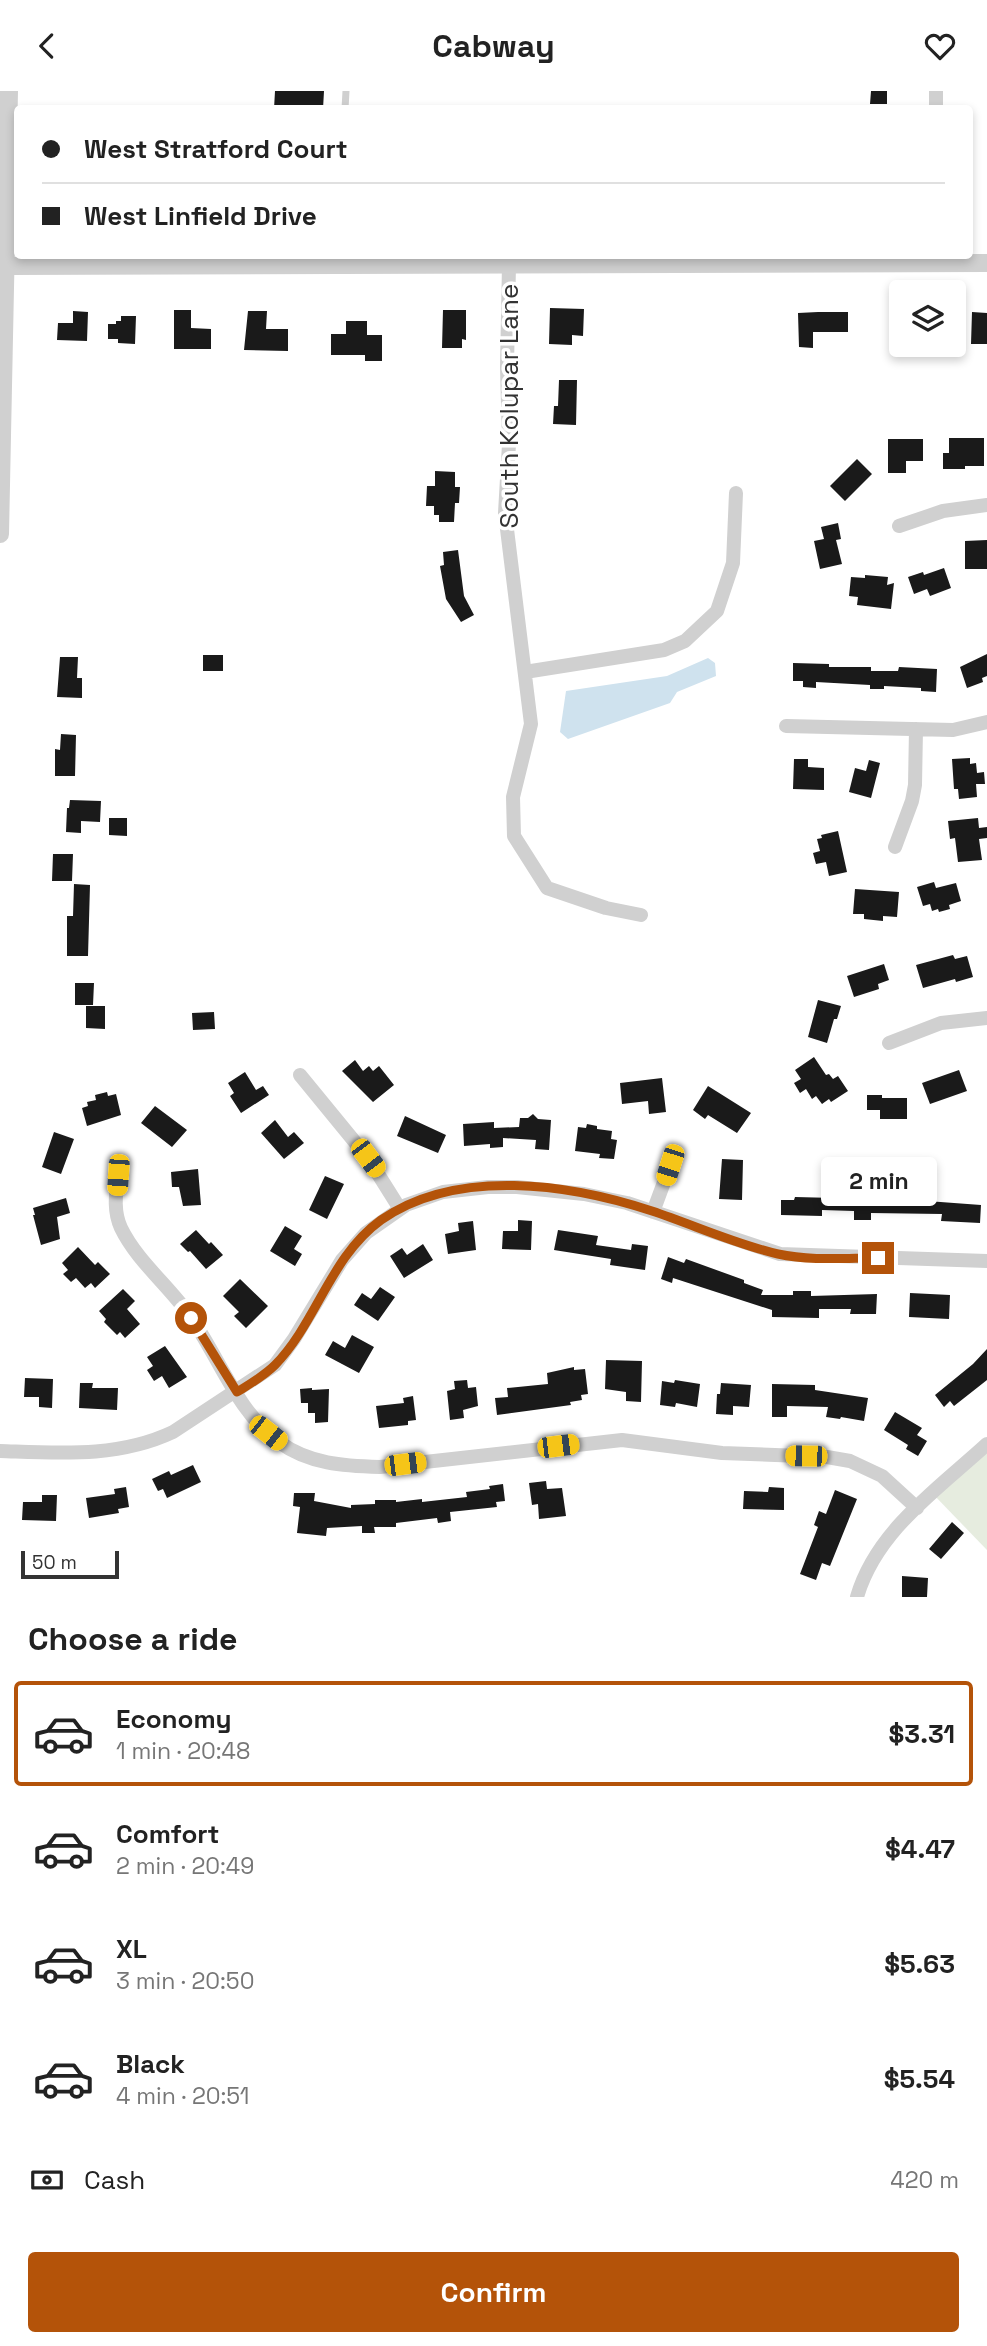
<!DOCTYPE html>
<html lang="en">
<head>
<meta charset="utf-8">
<style>
  body { margin:0; font-family:"Space Grotesk",sans-serif; background:#f6f6f6; color:#222; height:100vh; display:flex; flex-direction:column; font-size:26px; white-space:nowrap }
  * { box-sizing:border-box; margin:0 }
  p { font-size:23px; color:#767676 }
  .icon { flex:none; width:38px; height:38px; fill:none; stroke:currentColor; stroke-width:2; stroke-linecap:round; stroke-linejoin:round }
  .map { position:relative; height:1506px; overflow:hidden }
  .panel { display:flex; flex-direction:column; background:#fff; flex:1 }
  .panel>* { flex:none }
  .banner { position:absolute; left:14px; top:14px; width:959px; height:154px; border-radius:7px; box-shadow:0 4px 10px #0003; display:grid; align-content:center; height:154px; padding:0 28px; background:#fff }
  .fabs { position:absolute; left:889px; top:189px; display:grid; gap:14px }
  .fabs a { display:grid; place-items:center; width:77px; height:77px; border-radius:7px; background:#fff; box-shadow:0 4px 10px #0003; font-size:35px }
  .scale { position:absolute; left:21px; bottom:18px; width:98px; box-sizing:border-box; padding-left:7px; border:4px solid #333; border-top:0; font-size:19px; line-height:24px; white-space:nowrap; color:#333; -webkit-text-stroke:5px #fff; paint-order:stroke }
  .end { position:absolute; width:32px; height:32px; margin:-16px; border:9px solid #b45309; background:#fff; box-shadow:0 0 0 4px #fff }
  .from { border-radius:50% }
  .bubble { position:absolute; height:49px; border-radius:7px; background:#fff; box-shadow:0 4px 10px #0003; font-size:23px; font-weight:700; line-height:49px; text-align:center }
  .car { position:absolute; width:21px; height:42px; margin:-21px -10px; border-radius:9px; box-shadow:0 0 5px 2px #0007; background:linear-gradient(#f5c518 24%,#345 0 40%,#f5c518 0 76%,#345 0 86%,#f5c518 0) }
  .banner b { display:flex; align-items:center; gap:24px; height:66px; font-size:26px }
  .banner b+b { border-top:2px solid #e0e0e0 }
  .banner i { width:18px; height:18px; background:#222 }
  ul { padding:0; list-style:none }
  li { display:flex; align-items:center; gap:21px; height:105px; margin:0 14px 10px; padding:0 14px; border:4px solid transparent; border-radius:7px }
  li div { flex:1 }
  li b { display:block; font-size:26px }
  li em { font-style:normal; font-weight:700 }
  li.active { border-color:#b45309 }
  li>.icon { width:63px; height:63px; stroke-width:1.5 }
  h2 { padding:0 28px; font-size:32px; line-height:84px }
  .pay { display:flex; align-items:center; gap:18px; height:77px; padding:0 28px; font-size:26px }
  .pay p { margin-inline-start:auto }
  .button { display:flex; gap:14px; margin-top:auto; padding:14px 28px }
  .button a { flex:1; height:80px; border-radius:7px; background:#b45309; color:#fff; font-size:28px; font-weight:700; line-height:80px; text-align:center }
  header { display:flex; justify-content:space-between; align-items:center; height:91px; padding:0 28px; background:#fff; font-size:32px; font-weight:700 }
  .map>svg:first-child { display:block }
  .green { fill:#e6ecdf }
  .water { fill:#cfe2ee }
  .building { fill:#1a1a1a }
  .lines { fill:none; stroke-linecap:round; stroke-linejoin:round }
  .service { stroke:#d0d0d0; stroke-width:7 }
  .minor { stroke:#d0d0d0; stroke-width:14 }
  .tertiary { stroke:#d0d0d0; stroke-width:18 }
  .route { stroke:#b45309; stroke-width:9 }
  .labels { text-anchor:middle; stroke-width:7; stroke-linejoin:round; paint-order:stroke }
  .street-label { font-size:26px; fill:#333; stroke:#fff }
</style>
</head>
<body>
<header><svg class="icon" aria-label="back" viewBox="0 0 24 24"><path d="M15 5l-7 7 7 7"/></svg>Cabway<svg class="icon" aria-label="heart" viewBox="0 0 24 24"><path d="M12 20l-8-8c-3-5 5-10 8-4 3-6 11-1 8 4z"/></svg></header>
<div class="map">
<svg width="987" height="1506" viewBox="0 0 987 1506">
  <rect width="100%" height="100%" fill="#fff"/>
  <path class="green" d="M987,1353V1459L933,1403Z"/>
  <path class="water" d="M708,567L715,572L716,585L677,601L670,612L568,648L560,641L566,600L667,585Z"/>
  <path class="building" d="M275,0H324L323,18H274Z
    M871,0H887V13H870Z
    M550,217L584,218L583,245L572,244V254L549,253Z
    M174,219H191V237L211,238V258H174Z
    M443,219H466V249L462,248V257H442Z
    M73,220L88,221L87,250L57,249L58,232H73Z
    M248,220H267L266,238H288V260L244,259Z
    M818,221H848V241H813V257L799,256L798,222Z
    M972,221L987,222V253H971Z
    M121,225H136L135,253L118,252V248H108V233H116V230H121Z
    M346,230H367V244H382V270H365V264H331V243H346Z
    M559,289H577L576,334L553,333L554,315H558Z
    M949,347H984V375H965V378H943V362H949Z
    M888,348H923V370H906V382H888Z
    M857,368L872,383L845,410L830,395Z
    M435,380L455,381V396H460L459,412H455L454,431H439V424H434V415H426L427,395H435Z
    M838,432L841,448L836,449L842,473L820,478L814,450L824,448L821,436Z
    M987,449V478H965V450Z
    M458,459L464,505L474,524L461,531L446,508L440,475L444,474L443,461Z
    M944,477L951,497L930,505L927,498L914,503L908,486L923,481L924,484Z
    M865,484L888,486L887,494L894,492L891,518L857,514L858,506L849,505L851,486L865,487Z
    M987,563V585L982,587L983,591L967,597L960,576Z
    M203,564H223V580H203Z
    M60,566H78L77,587H82V607L57,606Z
    M793,572L829,573V576H871V580H898L899,576L937,578L936,601L921,600V597L884,595V598H870V594L816,591V597L803,596V590H793Z
    M61,643L76,644L75,685H55V658L60,659Z
    M970,667V673L976,672L977,682L984,681L985,693H976L977,706L959,708L958,698H954L952,668Z
    M794,668H808V676L824,677V699L793,698Z
    M869,669L880,672L871,707L849,701L855,677L866,680Z
    M70,709L101,710L100,731L81,730V742L66,741L67,717H69Z
    M109,727H127V745L109,744Z
    M978,727L979,737L987,736V747L979,748L982,769L958,771L955,747L950,748L948,730Z
    M838,740L847,781L829,785L826,771L816,773L813,762L820,760L817,748L822,747L821,744Z
    M53,763H73L72,790H52Z
    M934,791L936,797L956,792L961,810L949,814L950,818L939,821L938,818L932,820L930,813L923,815L917,796Z
    M74,793L90,794L88,865H67V825H73Z
    M855,798L899,801L897,826L883,825V830L864,828V823H853Z
    M953,864L955,868L967,865L973,886L956,891L955,888L923,897L916,874Z
    M884,873L889,889L878,893L879,898L854,906L847,885Z
    M75,892H94L93,914H75Z
    M818,909L841,915L837,928H834L827,952L808,946Z
    M86,915H105V938L86,937Z
    M214,921L215,938L193,939L192,922Z
    M814,966L826,984L829,983L833,988L838,985L848,1000L831,1011L829,1008L822,1013L816,1005L812,1008L806,998L800,1002L794,992L801,988L795,979Z
    M355,969L363,980L369,975L373,980L379,975L394,994L373,1011L342,980Z
    M959,979L967,1000L930,1013L922,992Z
    M245,981L256,999L263,995L269,1004L241,1022L230,1005L234,1002L228,992Z
    M662,987L666,1021L649,1023L648,1010L622,1013L620,992Z
    M708,995L751,1022L737,1042L708,1024L705,1028L693,1019Z
    M107,1001L108,1005L116,1003L121,1024L87,1035L82,1017L88,1015L87,1011L96,1009L95,1004Z
    M867,1004H882V1007H907V1028H880V1019H867Z
    M155,1015L187,1039L172,1056L141,1032Z
    M533,1023L538,1028L551,1029L549,1059L535,1058L536,1049L503,1047V1056L490,1057V1053L464,1055L463,1033L494,1031V1037L519,1036L520,1027H528Z
    M405,1025L446,1044L438,1062L397,1045Z
    M275,1029L288,1046L294,1041L304,1052L284,1068L261,1042Z
    M587,1033L597,1035V1038L612,1040L611,1048L617,1049L614,1068L599,1067L600,1063L575,1060L578,1036L586,1037Z
    M54,1041L74,1048L61,1083L42,1076Z
    M722,1068L743,1069L742,1109L719,1108Z
    M198,1078L201,1114L183,1115L179,1096H172L171,1081Z
    M325,1085L344,1093L327,1128L309,1119Z
    M842,1098L868,1099V1110H889V1104L927,1105V1110L981,1114L980,1132L941,1130L942,1123L871,1122V1129H854V1120L822,1119V1125L781,1124V1109H794L795,1106L835,1107V1101H842Z
    M66,1107L70,1122L57,1126L60,1148L41,1154L33,1124H35L33,1117Z
    M518,1129L532,1130L531,1159L502,1158L503,1140H518Z
    M473,1130L476,1159L448,1163L445,1143L459,1140L458,1132Z
    M285,1135L302,1145L294,1158L302,1163L295,1175L270,1160Z
    M196,1139L209,1153L211,1151L223,1164L206,1178L190,1160L188,1161L180,1153Z
    M558,1139L598,1145L596,1154L631,1159L632,1153L648,1155L645,1179L610,1174L611,1168L554,1159Z
    M423,1153L433,1169L404,1187L390,1165L402,1157L407,1164Z
    M78,1156L95,1174L98,1171L110,1183L95,1197L91,1192L85,1197L76,1187L71,1191L63,1183L68,1179L62,1172Z
    M668,1166L684,1172L686,1168L744,1189V1192L763,1199L761,1204H793V1200H811V1205L877,1203L876,1223H850L851,1218H819V1227L772,1226V1219L673,1187L672,1192L661,1188Z
    M240,1188L268,1215L246,1237L234,1225L239,1221L223,1205Z
    M380,1196L395,1206L378,1230L354,1214L362,1202L371,1208Z
    M123,1198L135,1210L127,1218L140,1233L125,1247L120,1241L117,1244L104,1231L106,1228L99,1220Z
    M910,1202L950,1204L949,1228L909,1226Z
    M352,1244L374,1256L359,1282L325,1264L333,1250L345,1257Z
    M165,1255L187,1286L169,1297L162,1285L154,1290L147,1279L153,1275L147,1266Z
    M987,1258V1289L954,1315L950,1310L944,1316L935,1304L973,1273Z
    M606,1269L642,1270L641,1311L626,1310V1301L605,1298Z
    M574,1276V1279L585,1278L588,1303L581,1304L582,1309L570,1311L571,1314L497,1324L495,1307L508,1306L507,1297L548,1293L547,1282Z
    M25,1287L53,1288L52,1317L39,1316V1306H24Z
    M467,1289L468,1297L476,1296L478,1315L463,1319L464,1327L450,1329L447,1300L455,1298L454,1290Z
    M675,1289L700,1293L697,1316L676,1312L675,1316L660,1314L662,1290L674,1292Z
    M80,1292H93L92,1297H118L117,1319L79,1317Z
    M721,1292L751,1294L749,1316L733,1315V1324L716,1323L717,1303H720Z
    M772,1293L815,1294V1299L868,1307L864,1330L841,1326L840,1328L826,1326L828,1316L787,1315V1326H772Z
    M312,1297V1299L329,1298L328,1331L315,1332V1322H308V1312H301L300,1298Z
    M413,1305L416,1329L408,1330V1334L379,1337L376,1315L404,1312L403,1307Z
    M895,1321L922,1337L917,1344L927,1350L918,1365L906,1358L908,1354L884,1339Z
    M193,1374L201,1391L167,1407L163,1398L158,1400L152,1388L169,1380L171,1384Z
    M546,1390L547,1398L562,1397L566,1425L539,1428L538,1413L532,1414L529,1392Z
    M503,1393L505,1410L496,1411L497,1416L450,1421L451,1430L438,1432L437,1427L396,1432V1436H374L375,1442H362V1435L327,1437L326,1445L297,1442L300,1416L293,1415L294,1402H315L314,1410L351,1417V1414L375,1413V1409H396V1411L422,1408V1411L467,1406L466,1401L490,1398L489,1395Z
    M126,1396L129,1416L118,1418L119,1422L89,1427L86,1407L115,1403L114,1398Z
    M769,1396L784,1397V1419L743,1418L744,1400L768,1401Z
    M835,1399L857,1408L830,1475L822,1472L816,1489L800,1483L818,1436L814,1434L819,1420L826,1423Z
    M42,1404H57L56,1430L22,1429L23,1411H42Z
    M952,1431L964,1442L941,1468L929,1458Z
    M902,1485L928,1487L927,1506H902Z"/>
  <g class="lines">
    <path class="service" d="M345,18L346,0"/>
    <path class="minor" d="M936,18V0
      M509,173L507,276L509,353L505,422L531,633L513,706L514,745L547,797L606,817L641,824
      M899,435L943,420L987,414
      M525,581L664,559L685,550L717,520L733,472L736,402
      M786,635L953,639L987,631
      M895,756L912,710L915,694L916,638
      M889,952L941,932L987,927
      M300,984L368,1067L400,1118
      M118,1085C116,1102 113,1120 121,1137C137,1170 169,1195 190,1225C219,1266 237,1321 279,1351C309,1373 344,1375 380,1376L622,1349L722,1362L827,1366L850,1370L882,1385L917,1417
      M653,1121L670,1075
      M0,1360C59,1362 118,1367 173,1341L275,1274L294,1248L342,1169L366,1142L406,1114L443,1101L488,1096H517L584,1103L627,1112L780,1163L987,1170
      M857,1506C876,1440 938,1398 987,1353"/>
    <path class="tertiary" d="M7,175L987,172
      M0,443L9,0"/>
  </g>
  <g class="lines">
    <path class="route" d="M191,1227L237,1301C250,1293 264,1285 275,1274C317,1231 330,1166 381,1129C457,1076 570,1093 652,1120C694,1134 735,1153 778,1163C810,1170 846,1167 878,1167"/>
  </g>
  <g class="labels">
    <g class="street-label">
      <text transform="translate(509 315) rotate(-90)" y="9">South Kolupar Lane</text>
    </g>
  </g>
</svg>
<div class="fabs">
<a><svg class="icon" aria-label="layers" viewBox="0 0 24 24"><path d="M12 4l9 5-9 5-9-5zM3 14l9 5 9-5"/></svg></a>
</div>
<div class="scale">50 m</div>
<i class="end from" style="left:191px;top:1227px"></i>
<i class="end" style="left:878px;top:1167px"></i>
<div class="bubble" style="left:821px;top:1066px;width:116px">2 min</div>
<i class="car" style="left:368px;top:1067px;rotate:143deg"></i>
<i class="car" style="left:670px;top:1074px;rotate:198deg"></i>
<i class="car" style="left:118px;top:1084px;rotate:184deg"></i>
<i class="car" style="left:268px;top:1342px;rotate:128deg"></i>
<i class="car" style="left:558px;top:1355px;rotate:83deg"></i>
<i class="car" style="left:806px;top:1365px;rotate:271deg"></i>
<i class="car" style="left:405px;top:1373px;rotate:83deg"></i>
<div class="banner">
<b><i class="from"></i>West Stratford Court</b>
<b><i></i>West Linfield Drive</b>
</div>
</div>
<section class="panel">
<h2>Choose a ride</h2>
<ul>
<li class="active"><svg class="icon" aria-label="car" viewBox="0 0 24 24"><path d="M5 17H2v-5l4-1 3-4h7l3 4 3 1v5h-3M9 17h6M6 11h13"/><circle cx="7" cy="17" r="2"/><circle cx="17" cy="17" r="2"/></svg><div><b>Economy</b><p>1 min · 20:48</p></div><em>$3.31</em></li>
<li><svg class="icon" aria-label="car" viewBox="0 0 24 24"><path d="M5 17H2v-5l4-1 3-4h7l3 4 3 1v5h-3M9 17h6M6 11h13"/><circle cx="7" cy="17" r="2"/><circle cx="17" cy="17" r="2"/></svg><div><b>Comfort</b><p>2 min · 20:49</p></div><em>$4.47</em></li>
<li><svg class="icon" aria-label="car" viewBox="0 0 24 24"><path d="M5 17H2v-5l4-1 3-4h7l3 4 3 1v5h-3M9 17h6M6 11h13"/><circle cx="7" cy="17" r="2"/><circle cx="17" cy="17" r="2"/></svg><div><b>XL</b><p>3 min · 20:50</p></div><em>$5.63</em></li>
<li><svg class="icon" aria-label="car" viewBox="0 0 24 24"><path d="M5 17H2v-5l4-1 3-4h7l3 4 3 1v5h-3M9 17h6M6 11h13"/><circle cx="7" cy="17" r="2"/><circle cx="17" cy="17" r="2"/></svg><div><b>Black</b><p>4 min · 20:51</p></div><em>$5.54</em></li>
</ul>
<div class="pay"><svg class="icon" aria-label="cash" viewBox="0 0 24 24"><path d="M3 7h18v10H3z"/><circle cx="12" cy="12" r="2"/></svg>Cash<p>420 m</p></div>
<div class="button"><a>Confirm</a></div>
</section>
</body>
</html>
